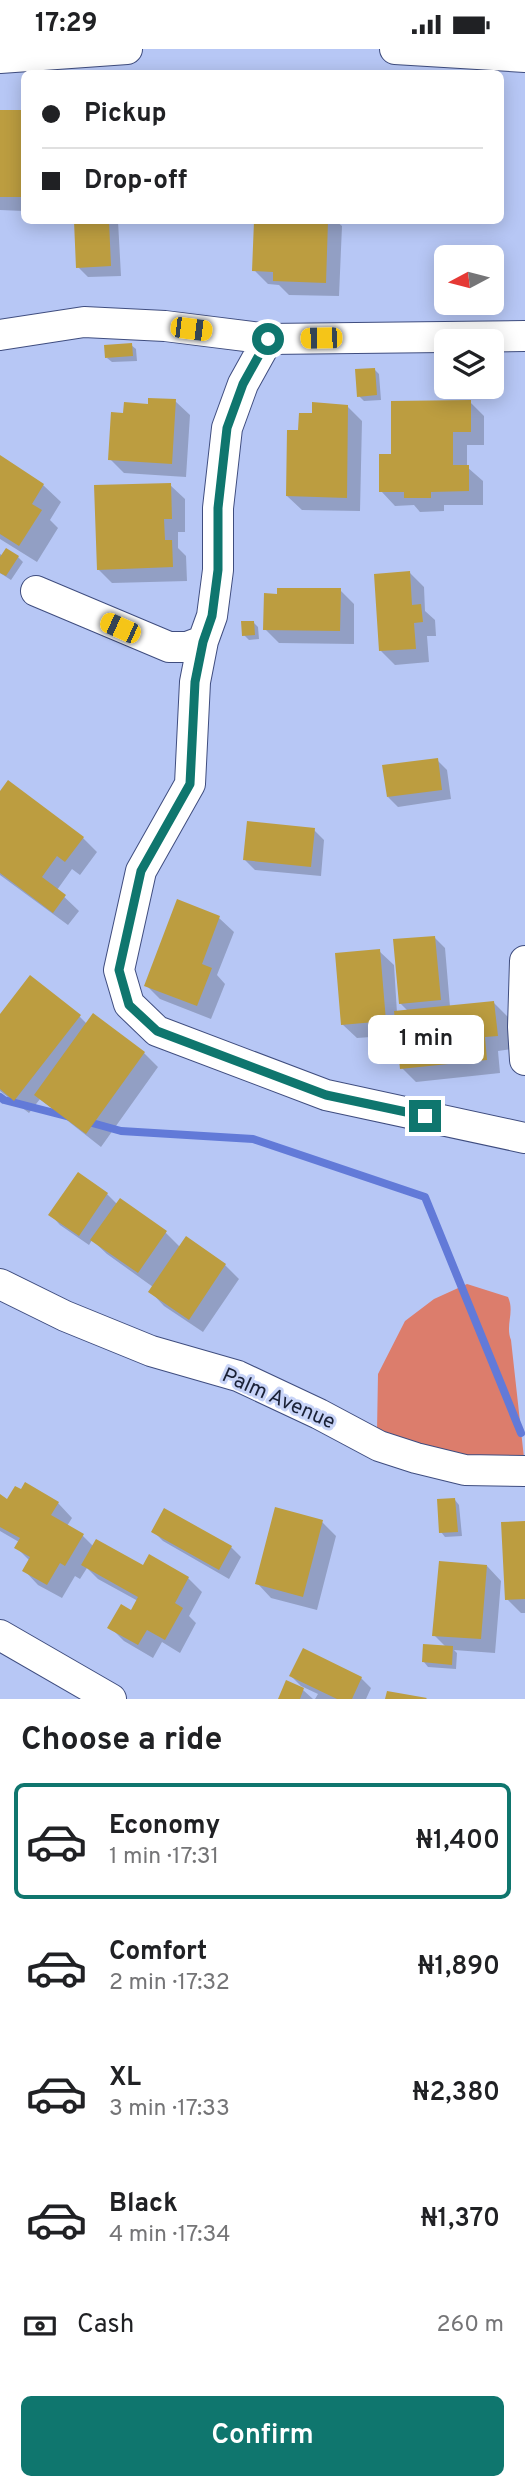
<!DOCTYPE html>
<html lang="en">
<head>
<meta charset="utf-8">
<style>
  body { margin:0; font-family:Overpass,sans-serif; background:#f2f2f2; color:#202124; height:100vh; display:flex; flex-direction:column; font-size:26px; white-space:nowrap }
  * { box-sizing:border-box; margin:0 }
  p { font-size:23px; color:#757577 }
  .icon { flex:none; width:38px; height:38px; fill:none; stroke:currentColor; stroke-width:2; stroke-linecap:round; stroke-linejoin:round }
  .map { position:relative; height:1650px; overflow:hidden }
  .side { display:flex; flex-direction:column; background:#fff; flex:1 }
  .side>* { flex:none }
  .top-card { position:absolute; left:21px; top:21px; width:483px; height:154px; border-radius:10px; box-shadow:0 4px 18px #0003; display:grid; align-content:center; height:154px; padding:0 21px; background:#fff }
  .needle { width:46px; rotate:263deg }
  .buttons { position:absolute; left:434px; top:196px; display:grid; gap:14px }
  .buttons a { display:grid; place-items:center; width:70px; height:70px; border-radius:10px; background:#fff; box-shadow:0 4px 18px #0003; font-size:35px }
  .end { position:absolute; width:32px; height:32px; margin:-16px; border:9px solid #0f766e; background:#fff; box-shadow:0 0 0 4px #fff }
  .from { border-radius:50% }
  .bubble { position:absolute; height:49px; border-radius:10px; background:#fff; box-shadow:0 4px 18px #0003; font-size:23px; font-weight:600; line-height:49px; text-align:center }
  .car { position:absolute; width:21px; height:42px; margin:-21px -10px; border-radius:9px; box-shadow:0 0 5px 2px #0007; background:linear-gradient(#f5c518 24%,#345 0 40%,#f5c518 0 76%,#345 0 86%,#f5c518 0) }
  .top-card b { display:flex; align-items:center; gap:24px; height:66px; font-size:26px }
  .top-card b+b { border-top:2px solid #e0e0e0 }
  .top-card i { width:18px; height:18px; background:#202124 }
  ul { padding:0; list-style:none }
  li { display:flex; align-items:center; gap:21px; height:116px; margin:0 14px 10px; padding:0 7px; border:4px solid transparent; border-radius:10px }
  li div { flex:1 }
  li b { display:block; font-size:26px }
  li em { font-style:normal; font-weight:600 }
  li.on { border-color:#0f766e }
  li>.icon { width:63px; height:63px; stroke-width:1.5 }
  h2 { padding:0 21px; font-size:32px; line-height:84px }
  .pay { display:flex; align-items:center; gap:18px; height:77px; padding:0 21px; font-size:26px }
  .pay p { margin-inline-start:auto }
  .action { display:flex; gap:14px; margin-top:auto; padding:14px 21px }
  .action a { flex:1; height:80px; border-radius:10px; background:#0f766e; color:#fff; font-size:28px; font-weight:600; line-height:80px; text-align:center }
  .status { display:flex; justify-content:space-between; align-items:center; height:49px; padding:0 35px; background:#fff; direction:ltr }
  .status svg { height:19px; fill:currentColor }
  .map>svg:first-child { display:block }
  .green { fill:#dc7d6c }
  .shadow { fill:#0003 }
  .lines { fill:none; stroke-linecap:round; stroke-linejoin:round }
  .stream { stroke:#627ad8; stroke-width:8 }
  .building { fill:#bc9d40 }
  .street-casing { stroke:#3f4d7f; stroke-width:32 }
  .street { stroke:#fff; stroke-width:30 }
  .route { stroke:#0f766e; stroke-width:9 }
  .labels { text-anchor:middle; stroke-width:6; stroke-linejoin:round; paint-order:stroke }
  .street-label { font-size:21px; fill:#1a2136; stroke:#c8d4f8 }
</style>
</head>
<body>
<div class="status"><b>17:29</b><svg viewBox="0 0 49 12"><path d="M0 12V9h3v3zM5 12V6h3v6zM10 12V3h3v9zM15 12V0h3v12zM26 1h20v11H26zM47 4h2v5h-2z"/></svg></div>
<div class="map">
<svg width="525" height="1650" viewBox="0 0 525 1650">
  <rect width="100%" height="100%" fill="#b7c7f5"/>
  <path class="green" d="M467,1235L508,1248C515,1263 505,1276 511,1291L525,1418L444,1423L377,1382L378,1325L405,1272L434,1250Z"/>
  <path class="shadow" d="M0,62L24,63V162L0,161Z
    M76,172H118L121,227L88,228L78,218Z
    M256,172H336L342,177L339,247L289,246L279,236L268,235L254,221Z
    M131,296L136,300L137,312L112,313L107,309Z
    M374,320L379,325L381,351L364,352L359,347Z
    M175,352L190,366L186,428L124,424L110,410L125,366L150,356Z
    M470,353L484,367V396H467V418L483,432V456H444V462L420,463L414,456L395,457L381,442L393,406Z
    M348,358L362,372L360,462L302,461L287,447L300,383Z
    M0,408L43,436L61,453L50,471L58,479L37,513L0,490Z
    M170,436L185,450V483H178V499L186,507L187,532L112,534L98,520Z
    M0,505L3,507L18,508L23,513L11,531L0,524Z
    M410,524L424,538L425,562L435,571L436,587H427L429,613L395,616L381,602Z
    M340,541L354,555V595L279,594L265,580L278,546Z
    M253,573L258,578L259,590L249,591L244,586Z
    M437,711L447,721L451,750L398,758L388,748Z
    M0,745L83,789L97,803L80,826L72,820L57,841L79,862L68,876L0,826Z
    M314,781L324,791L321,827L255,821L245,811Z
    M178,852L219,869L234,883L217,926L225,935L211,970L160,950L146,936Z
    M435,889L445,899L450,958L494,954L508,968L511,1000L498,1002L500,1024L416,1033L402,1019L398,986L357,989L342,975L379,902L394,916L397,964L409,963L400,954Z
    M79,967L87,975L93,967L144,1004L158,1018L101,1098L40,1050L29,1064L0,1042V968Z
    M78,1125L107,1145L117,1155L165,1183L180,1198L225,1216L239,1230L203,1283L164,1257L150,1242L153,1238L107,1205L92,1191L89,1196L60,1176L51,1166Z
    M0,1447L8,1452L58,1454L72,1469L67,1477L83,1487L94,1498L143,1519L188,1529L202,1543L189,1567L196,1574L180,1604L162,1593L153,1609L124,1592L110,1578L132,1563L138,1552L98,1530L87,1519L80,1530L75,1527L62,1549L38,1536L24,1521L30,1512L16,1498L19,1493L0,1482Z
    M455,1451L459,1456L462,1487L445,1488L441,1483Z
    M322,1473L336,1487L317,1561L271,1549L257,1534Z
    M525,1474V1564H521L507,1550Z
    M153,1482L231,1498L241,1508L229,1530L163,1492Z
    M487,1517L501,1532L495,1604L454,1601L457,1604L456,1620L428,1618L424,1613L447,1599L434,1586Z
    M291,1627L361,1629L371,1639L366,1650H315L318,1645L301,1637Z
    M287,1634L303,1641L313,1650H280Z"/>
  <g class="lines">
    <path class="stream" d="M0,1048L4,1051L70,1068
      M85,1072L121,1082L253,1090L425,1148L521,1384"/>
  </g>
  <path class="building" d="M0,61H24V148H0Z
    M74,172H109L111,217L76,219Z
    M254,172H328L326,234L273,232V223L252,222Z
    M132,294L133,307L105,309L104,296Z
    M375,319L377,346L357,348L355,320Z
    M148,349L176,350L172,415L108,411L111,363L123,364L124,353L148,355Z
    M471,351V383H453V416H469V442L431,443V449H404V443H379V405H391V352Z
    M312,353L348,356L347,449L286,447L287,381H298L299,364H312Z
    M0,406L44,435L32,455L42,461L19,497L0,485Z
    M171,434L172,470H164L165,491H172L173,518L97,521L94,436Z
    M6,499L19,507L6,527L0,524V508Z
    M410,522L412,556L421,555L423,573L414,574L416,600L379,602L374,525Z
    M277,539H341L340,582L263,581L264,544L277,545Z
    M241,572H254L255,586L242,587Z
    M438,709L442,741L387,748L382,716Z
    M8,731L84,788L65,813L57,807L42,828L66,846L53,864L0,824V742Z
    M247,772L315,779L311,818L243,811Z
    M177,850L220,867L202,915L212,919L197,957L144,937Z
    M435,887L441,951L399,955L393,890Z
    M380,900L386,972L341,976L335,904Z
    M30,926L81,966L14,1052L0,1040V965Z
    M494,952L498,987L485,988L487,1011L400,1020L394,962Z
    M93,964L145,1003L86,1085L34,1046Z
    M78,1123L108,1144L79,1187L48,1166Z
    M120,1149L167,1182L138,1224L90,1191Z
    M186,1187L226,1215L189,1271L148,1243Z
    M25,1433L59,1453L51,1466L84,1485L65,1517L60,1514L47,1536L22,1522L30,1508L14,1499L20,1489L0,1478V1445L7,1450L15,1437L21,1440Z
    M455,1449L458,1483L439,1484L437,1450Z
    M275,1458L323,1471L303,1548L255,1535Z
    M164,1459L232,1497L219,1521L151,1483Z
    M525,1472V1550L505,1551L501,1473Z
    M96,1490L143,1516L149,1505L189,1528L175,1554L183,1559L165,1591L147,1581L138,1596L107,1579L121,1555L131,1561L138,1548L81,1516Z
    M439,1512L487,1516L481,1590L432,1587Z
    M423,1595L453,1597L452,1616L422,1613Z
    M303,1599L362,1628L352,1650H337L289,1627Z
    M286,1631L304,1639L300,1650H278Z
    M387,1642L427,1649L426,1650H385Z"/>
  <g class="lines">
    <g class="street-casing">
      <path id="street" d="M395,0L525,8
        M0,9L127,0
        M0,286L84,273L165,277L268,290L525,287
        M268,290L243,335L227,379L218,459V521L212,567L203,592L195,633L190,735L141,822L119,921L129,955L157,982L326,1046L525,1089
        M36,542L169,598H187L203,592
        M525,912L523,978L525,1011
        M0,1235L65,1267L151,1302L238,1327L319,1365L379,1397L416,1409L465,1421L525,1422
        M0,1586L111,1650"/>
    </g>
    <use href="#street" class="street"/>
  </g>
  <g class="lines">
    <path class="route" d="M268,290L243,335L227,379L218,459V521L212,567L203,593L195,633L190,735L141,822L119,921L129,956L157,982L326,1046L425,1067"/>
  </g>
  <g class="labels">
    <g class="street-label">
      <text transform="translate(279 1349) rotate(24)" y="7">Palm Avenue</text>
    </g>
  </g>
</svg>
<div class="buttons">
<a><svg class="needle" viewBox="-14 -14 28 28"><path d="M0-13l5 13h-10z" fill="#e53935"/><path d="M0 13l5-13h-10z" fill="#757577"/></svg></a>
<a><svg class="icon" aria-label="layers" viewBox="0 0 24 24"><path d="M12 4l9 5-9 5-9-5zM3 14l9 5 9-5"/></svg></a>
</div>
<i class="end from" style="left:268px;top:290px"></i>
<i class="end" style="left:425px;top:1067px"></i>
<div class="bubble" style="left:368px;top:966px;width:116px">1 min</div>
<i class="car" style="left:191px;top:280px;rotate:97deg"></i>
<i class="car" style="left:321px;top:289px;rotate:269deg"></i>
<i class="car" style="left:120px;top:579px;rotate:294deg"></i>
<div class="top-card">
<b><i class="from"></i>Pickup</b>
<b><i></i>Drop-off</b>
</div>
</div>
<section class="side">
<h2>Choose a ride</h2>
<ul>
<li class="on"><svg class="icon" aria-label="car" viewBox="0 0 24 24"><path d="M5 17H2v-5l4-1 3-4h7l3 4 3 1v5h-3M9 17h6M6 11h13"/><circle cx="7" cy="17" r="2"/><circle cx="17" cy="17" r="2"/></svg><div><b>Economy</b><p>1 min · 17:31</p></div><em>₦1,400</em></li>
<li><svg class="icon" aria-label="car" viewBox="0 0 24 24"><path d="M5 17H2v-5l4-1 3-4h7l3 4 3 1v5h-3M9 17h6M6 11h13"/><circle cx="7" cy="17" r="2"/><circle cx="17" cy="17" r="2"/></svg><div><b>Comfort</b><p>2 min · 17:32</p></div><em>₦1,890</em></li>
<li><svg class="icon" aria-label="car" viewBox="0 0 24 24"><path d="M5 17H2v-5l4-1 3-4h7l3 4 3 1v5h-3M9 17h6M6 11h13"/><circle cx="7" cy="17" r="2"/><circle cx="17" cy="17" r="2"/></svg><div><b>XL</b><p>3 min · 17:33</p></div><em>₦2,380</em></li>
<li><svg class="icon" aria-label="car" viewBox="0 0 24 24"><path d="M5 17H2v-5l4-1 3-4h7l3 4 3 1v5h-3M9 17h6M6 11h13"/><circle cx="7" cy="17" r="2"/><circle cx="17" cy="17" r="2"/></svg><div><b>Black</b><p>4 min · 17:34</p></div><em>₦1,370</em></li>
</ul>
<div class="pay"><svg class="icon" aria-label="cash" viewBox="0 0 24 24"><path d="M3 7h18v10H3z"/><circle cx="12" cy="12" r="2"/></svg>Cash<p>260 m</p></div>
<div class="action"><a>Confirm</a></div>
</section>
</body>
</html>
